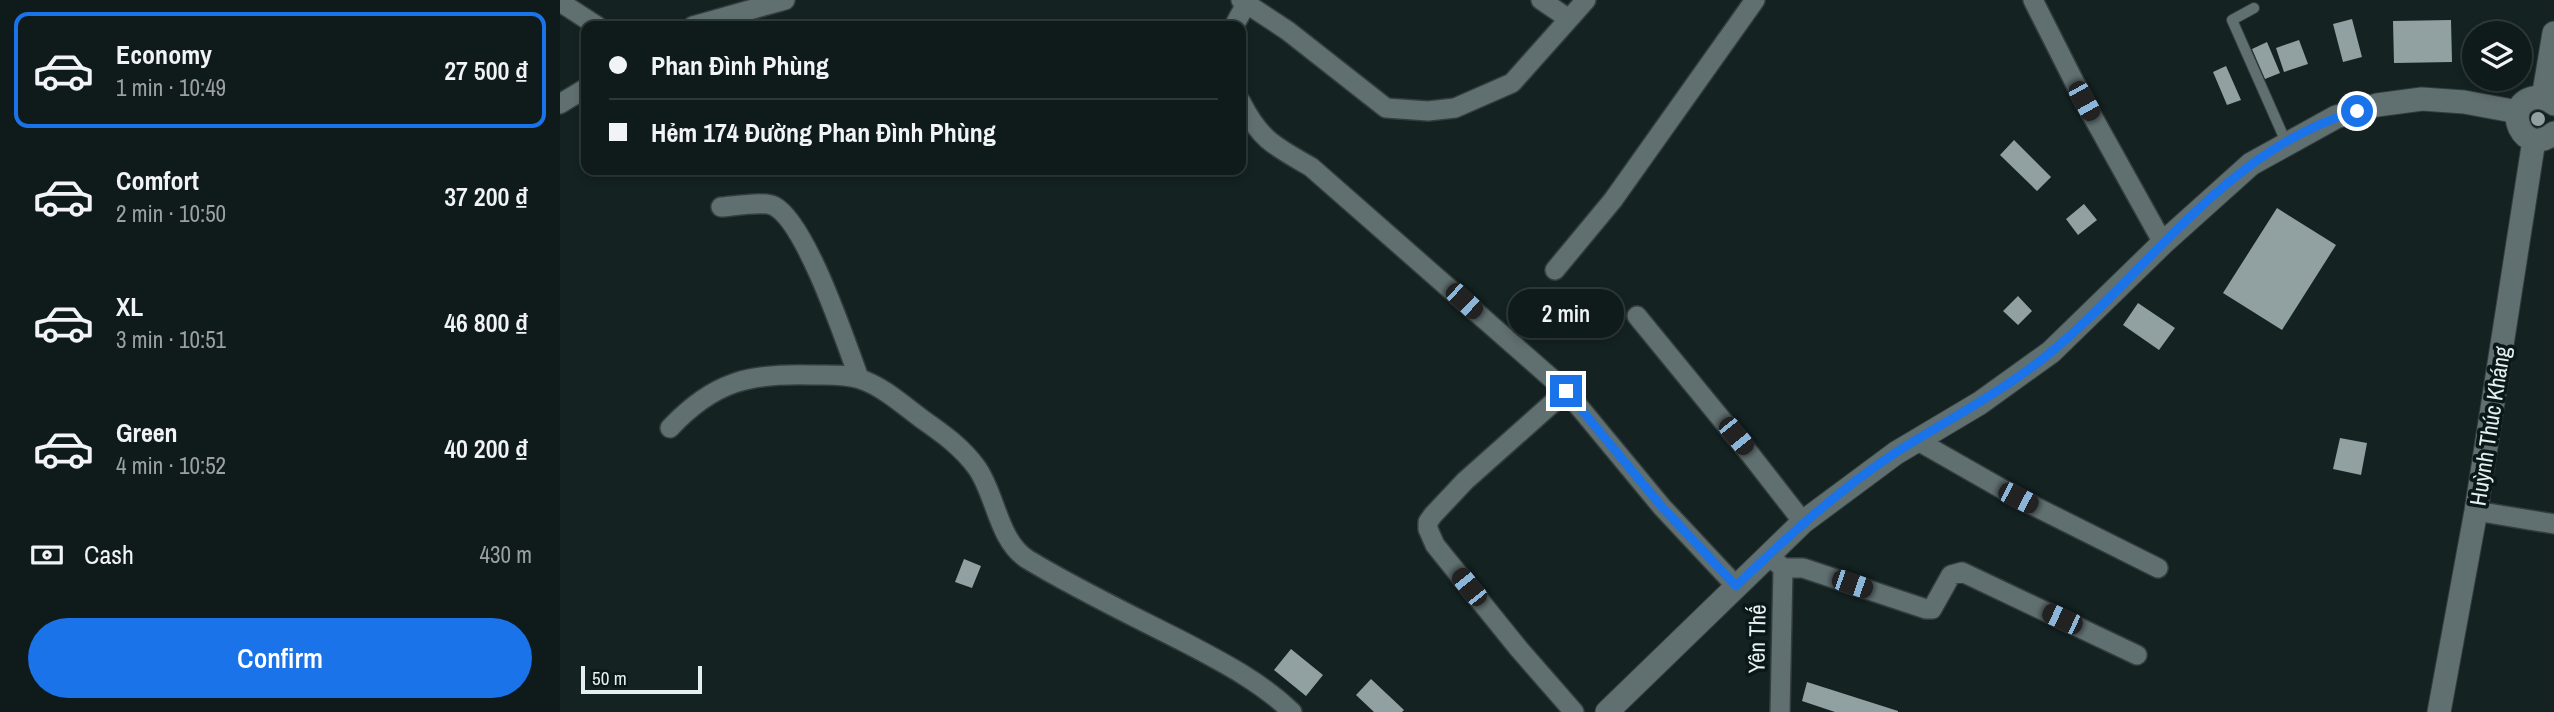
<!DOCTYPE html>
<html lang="en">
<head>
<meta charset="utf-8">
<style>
  body { margin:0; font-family:"Archivo Narrow",sans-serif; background:#1d2727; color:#f1f3f6; height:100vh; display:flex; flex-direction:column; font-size:26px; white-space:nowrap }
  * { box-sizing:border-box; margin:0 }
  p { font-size:23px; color:#9ba1a2 }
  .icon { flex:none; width:38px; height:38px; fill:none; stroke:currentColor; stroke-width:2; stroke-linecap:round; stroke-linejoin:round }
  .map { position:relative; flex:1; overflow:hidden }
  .details { display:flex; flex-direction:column; background:#0f1a1a; width:560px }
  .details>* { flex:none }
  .top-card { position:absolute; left:21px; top:21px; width:665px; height:154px; border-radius:14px; box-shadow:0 4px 10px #0003,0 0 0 2px #2f3839; display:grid; align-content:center; height:154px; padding:0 28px; background:#0f1a1a }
  .buttons { position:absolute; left:1902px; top:21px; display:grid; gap:14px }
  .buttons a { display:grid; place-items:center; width:70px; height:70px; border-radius:50%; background:#0f1a1a; box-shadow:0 4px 10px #0003,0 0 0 2px #2f3839; font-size:35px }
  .scale { position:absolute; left:21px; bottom:18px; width:121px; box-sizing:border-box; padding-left:7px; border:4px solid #e6efef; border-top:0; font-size:19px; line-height:24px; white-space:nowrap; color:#e6efef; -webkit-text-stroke:5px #0b1819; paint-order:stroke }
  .end { position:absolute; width:32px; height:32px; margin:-16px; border:9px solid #1a73e8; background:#fff; box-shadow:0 0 0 4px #fff }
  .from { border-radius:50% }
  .bubble { position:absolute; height:49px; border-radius:24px; background:#0f1a1a; box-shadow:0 4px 10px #0003,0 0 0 2px #2f3839; font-size:23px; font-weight:600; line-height:49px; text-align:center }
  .car { position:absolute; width:21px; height:42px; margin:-21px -10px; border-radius:9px; box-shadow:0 0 5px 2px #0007; background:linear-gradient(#222 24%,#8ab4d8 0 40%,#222 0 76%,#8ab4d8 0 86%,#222 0) }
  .top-card b { display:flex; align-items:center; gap:24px; height:66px; font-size:26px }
  .top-card b+b { border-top:2px solid #2f3839 }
  .top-card i { width:18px; height:18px; background:#f1f3f6 }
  ul { padding:12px 0 0; list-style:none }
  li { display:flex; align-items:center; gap:21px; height:116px; margin:0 14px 10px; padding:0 14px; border:4px solid transparent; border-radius:14px }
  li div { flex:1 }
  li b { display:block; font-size:26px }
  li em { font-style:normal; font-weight:600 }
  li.active { border-color:#1a73e8 }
  li>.icon { width:63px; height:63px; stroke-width:1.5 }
  .pay { display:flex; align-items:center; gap:18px; height:77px; padding:0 28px; font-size:26px }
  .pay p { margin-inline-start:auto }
  .cta { display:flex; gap:14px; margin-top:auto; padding:14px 28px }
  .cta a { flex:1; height:80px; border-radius:42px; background:#1a73e8; color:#fff; font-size:28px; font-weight:600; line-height:80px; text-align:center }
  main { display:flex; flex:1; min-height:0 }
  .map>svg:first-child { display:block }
  .building { fill:#91a1a2 }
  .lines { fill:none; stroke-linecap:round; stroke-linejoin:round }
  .service-casing { stroke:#343d3e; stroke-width:12 }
  .minor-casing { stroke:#343d3e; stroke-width:22 }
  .tertiary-casing { stroke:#343d3e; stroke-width:25 }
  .service { stroke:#606f70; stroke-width:10 }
  .minor { stroke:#606f70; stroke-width:19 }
  .tertiary { stroke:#606f70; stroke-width:23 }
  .route { stroke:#1a73e8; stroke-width:9 }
  .labels { text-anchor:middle; stroke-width:7; stroke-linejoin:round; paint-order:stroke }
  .street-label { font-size:23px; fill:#e6efef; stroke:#0b1819 }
</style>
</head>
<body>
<main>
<section class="details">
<ul>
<li class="active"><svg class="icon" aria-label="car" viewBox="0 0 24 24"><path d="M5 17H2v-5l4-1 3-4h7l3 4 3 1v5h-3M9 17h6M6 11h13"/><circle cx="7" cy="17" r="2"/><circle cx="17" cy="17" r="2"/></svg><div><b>Economy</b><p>1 min · 10:49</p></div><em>27 500 ₫</em></li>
<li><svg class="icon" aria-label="car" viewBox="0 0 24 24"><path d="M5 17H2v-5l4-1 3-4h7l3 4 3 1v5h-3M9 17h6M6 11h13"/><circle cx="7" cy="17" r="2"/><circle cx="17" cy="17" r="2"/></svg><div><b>Comfort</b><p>2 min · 10:50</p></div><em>37 200 ₫</em></li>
<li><svg class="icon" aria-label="car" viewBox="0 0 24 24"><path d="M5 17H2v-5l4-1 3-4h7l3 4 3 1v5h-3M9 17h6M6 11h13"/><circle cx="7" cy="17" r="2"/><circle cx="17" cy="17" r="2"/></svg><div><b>XL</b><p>3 min · 10:51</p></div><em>46 800 ₫</em></li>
<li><svg class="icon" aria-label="car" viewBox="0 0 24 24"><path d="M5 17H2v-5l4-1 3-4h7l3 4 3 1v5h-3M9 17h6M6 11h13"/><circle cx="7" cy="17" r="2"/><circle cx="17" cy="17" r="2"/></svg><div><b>Green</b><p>4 min · 10:52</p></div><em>40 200 ₫</em></li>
</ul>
<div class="pay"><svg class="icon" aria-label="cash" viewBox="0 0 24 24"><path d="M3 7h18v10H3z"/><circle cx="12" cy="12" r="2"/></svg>Cash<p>430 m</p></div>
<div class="cta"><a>Confirm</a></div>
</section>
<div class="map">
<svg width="1994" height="712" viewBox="0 0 1994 712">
  <rect width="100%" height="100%" fill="#142222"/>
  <path class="building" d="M1792,19L1802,57L1783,62L1773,24Z
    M1891,20L1892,62L1834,63L1833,21Z
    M1739,40L1748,64L1724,72L1716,48Z
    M1707,42L1720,73L1705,79L1692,49Z
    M1666,66L1681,100L1667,105L1653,72Z
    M1971 119a7 7 0 1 1 14 0a7 7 0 1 1-14 0Z
    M1454,140L1491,177L1477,191L1440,155Z
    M1524,204L1537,220L1518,235L1506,219Z
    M1717,208L1776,245L1722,330L1663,293Z
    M1458,296L1472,311L1458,325L1443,311Z
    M1578,303L1615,328L1599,350L1563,325Z
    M1780,438L1807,443L1801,475L1773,469Z
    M404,559L421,566L412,588L395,582Z
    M731,649L763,675L746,696L714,670Z
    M811,679L844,710L842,712H814L796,695Z
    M1247,682L1338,711V712H1275L1242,701Z"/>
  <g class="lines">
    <g class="service-casing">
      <path id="service" d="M1694,8L1672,20L1726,142"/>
    </g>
    <g class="minor-casing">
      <path id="minor" d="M681,0L728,31L826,108L868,111L895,108L952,83L1026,0
        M981,0L1009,19
        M1473,0L1524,101L1603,243
        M0,2L37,26
        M133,26L225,0
        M674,26L687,2
        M681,102C700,140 716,147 751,167L1006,391L1102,507L1176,586
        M0,104L26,88
        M161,207C174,206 204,201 214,206C246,222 286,343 299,378
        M995,270L1053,200L1195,0
        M1077,316L1190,454L1243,522
        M1006,391L905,481L873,515L868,522V529L875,545L959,649L1014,712
        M110,428C154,381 190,373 252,375C268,375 285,374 300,379C322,386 343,405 362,419C382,433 402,447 417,468C436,495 438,540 467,559C518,590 573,616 626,643C664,663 701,682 732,712
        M1358,441L1458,498L1598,568
        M1916,511L1994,524
        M1208,555L1223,568H1243L1366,609H1372L1391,575L1402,572L1577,655
        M1220,712L1223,568"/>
    </g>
    <g class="tertiary-casing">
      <path id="tertiary" d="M1983,98L1994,33
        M1994,104C1988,99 1981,96 1973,98C1941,106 1963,159 1994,133
        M1047,712L1243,522L1336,453L1420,403L1491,352L1603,243L1691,164L1776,117L1817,105L1862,99L1904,102L1958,112
        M1879,712L1916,511L1974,140"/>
    </g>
    <use href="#service" class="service"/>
    <use href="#minor" class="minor"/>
    <use href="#tertiary" class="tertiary"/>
  </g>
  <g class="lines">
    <path class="route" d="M1006,391L1102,507L1176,586C1226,538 1277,491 1335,453C1387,420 1443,392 1491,352C1590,270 1667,148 1797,111"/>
  </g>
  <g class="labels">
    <g class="street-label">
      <text transform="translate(1930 426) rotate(-81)" y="8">Huỳnh Thúc Kháng</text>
      <text transform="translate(1197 639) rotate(-89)" y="8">Yên Thế</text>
    </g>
  </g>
</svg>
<div class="buttons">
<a><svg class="icon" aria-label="layers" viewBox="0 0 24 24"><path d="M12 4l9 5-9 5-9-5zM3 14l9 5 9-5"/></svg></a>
</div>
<div class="scale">50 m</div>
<i class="end from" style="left:1797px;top:111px"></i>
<i class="end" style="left:1006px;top:391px"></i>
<div class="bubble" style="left:948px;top:289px;width:116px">2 min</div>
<i class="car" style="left:1524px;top:101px;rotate:151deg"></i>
<i class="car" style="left:904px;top:301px;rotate:133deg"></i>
<i class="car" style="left:1176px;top:436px;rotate:141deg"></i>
<i class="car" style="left:1458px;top:498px;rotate:117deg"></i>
<i class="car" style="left:1292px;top:584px;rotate:109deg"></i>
<i class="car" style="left:909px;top:587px;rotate:321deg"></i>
<i class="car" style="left:1502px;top:619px;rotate:295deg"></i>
<div class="top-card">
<b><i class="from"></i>Phan Đình Phùng</b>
<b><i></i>Hẻm 174 Đường Phan Đình Phùng</b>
</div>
</div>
</main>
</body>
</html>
